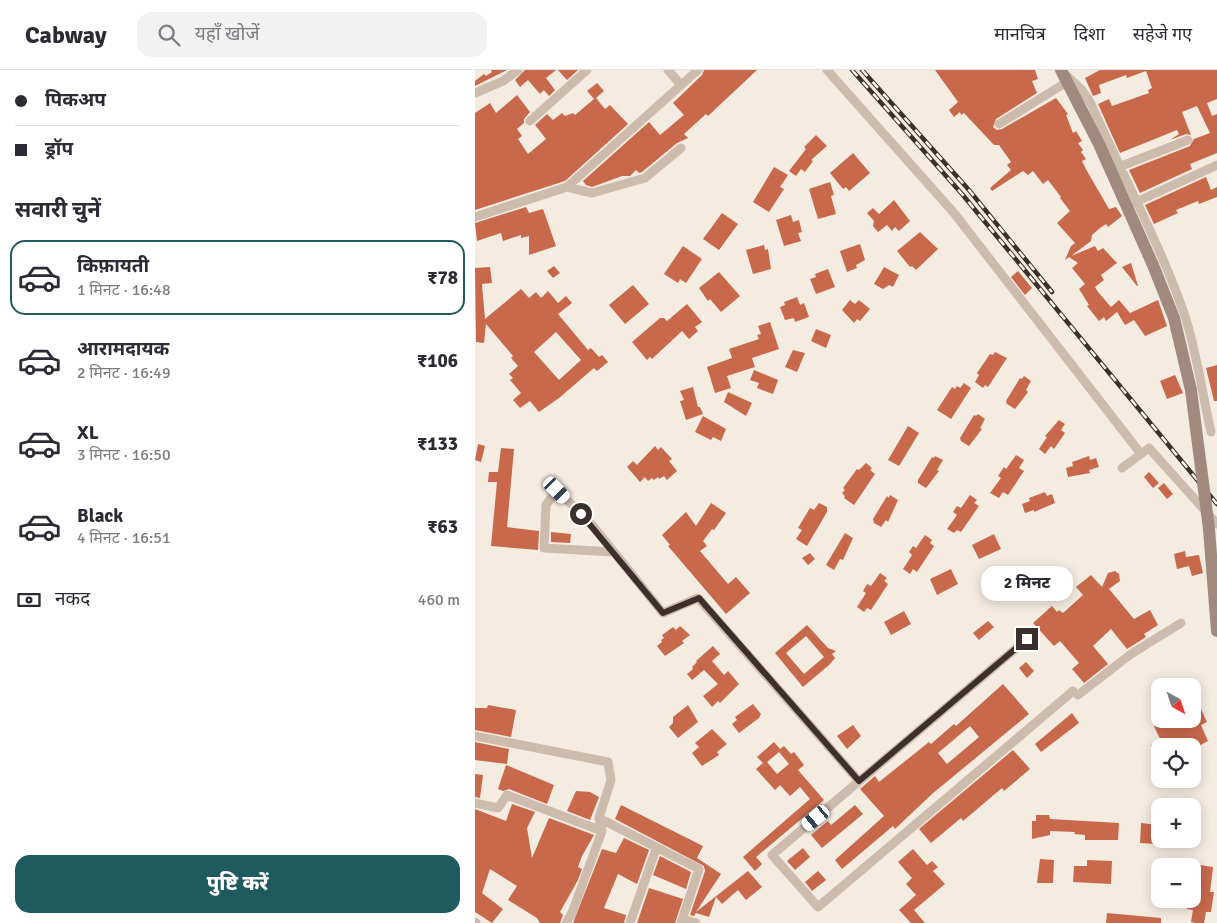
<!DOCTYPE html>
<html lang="hi">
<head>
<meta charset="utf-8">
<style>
  body { margin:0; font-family:Signika,"Noto Sans Devanagari",sans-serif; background:#f2f2f3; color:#2b2b33; height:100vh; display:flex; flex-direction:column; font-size:19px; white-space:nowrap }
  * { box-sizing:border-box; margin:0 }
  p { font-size:16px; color:#7c7c81 }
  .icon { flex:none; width:28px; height:28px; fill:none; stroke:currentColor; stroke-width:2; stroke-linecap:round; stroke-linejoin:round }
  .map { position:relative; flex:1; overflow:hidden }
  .drawer { display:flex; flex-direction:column; background:#fff; width:475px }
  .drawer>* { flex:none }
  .hud { display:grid; align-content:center; height:110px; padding:0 15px; background:#fff }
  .needle { width:32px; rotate:140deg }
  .buttons { position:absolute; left:676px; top:608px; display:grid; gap:10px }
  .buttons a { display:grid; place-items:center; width:50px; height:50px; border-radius:10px; background:#fff; box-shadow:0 2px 12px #0003; font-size:25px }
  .end { position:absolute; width:22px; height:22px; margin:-11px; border:6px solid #3b302b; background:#fff; box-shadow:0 0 0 2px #fff }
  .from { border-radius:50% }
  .bubble { position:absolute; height:35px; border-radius:15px; background:#fff; box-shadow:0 2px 12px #0003; font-size:16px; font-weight:800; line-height:35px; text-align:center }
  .car { position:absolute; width:15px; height:30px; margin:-15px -8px; border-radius:6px; box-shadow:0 0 4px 1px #0007; background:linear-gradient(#fff 24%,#345 0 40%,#fff 0 76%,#345 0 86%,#fff 0) }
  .hud b { display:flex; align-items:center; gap:18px; height:48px; font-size:19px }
  .hud b+b { border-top:1px solid #e1e1e2 }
  .hud i { width:12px; height:12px; background:#2b2b33 }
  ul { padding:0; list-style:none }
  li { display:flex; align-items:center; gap:15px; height:75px; margin:0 10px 8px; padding:0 5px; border:2px solid transparent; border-radius:15px }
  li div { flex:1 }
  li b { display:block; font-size:19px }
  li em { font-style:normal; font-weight:800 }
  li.current { border-color:#1f5a5e }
  li>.icon { width:45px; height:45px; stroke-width:1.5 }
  h2 { padding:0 15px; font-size:22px; line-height:60px }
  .pay { display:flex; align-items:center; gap:12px; height:55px; padding:0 15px; font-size:19px }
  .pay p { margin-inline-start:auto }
  .action { display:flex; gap:10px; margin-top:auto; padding:10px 15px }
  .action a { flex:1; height:58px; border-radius:15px; background:#1f5a5e; color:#fff; font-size:20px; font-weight:800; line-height:58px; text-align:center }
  header { display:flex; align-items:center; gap:30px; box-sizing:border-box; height:70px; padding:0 25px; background:#fff; border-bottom:1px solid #e1e1e2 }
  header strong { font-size:24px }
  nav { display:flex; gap:28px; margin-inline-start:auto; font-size:18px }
  .search { width:350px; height:45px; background:#f2f2f3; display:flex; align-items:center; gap:12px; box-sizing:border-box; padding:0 18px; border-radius:15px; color:#7c7c81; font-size:19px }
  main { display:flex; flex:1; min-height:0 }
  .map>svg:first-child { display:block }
  .building { fill:#c8694b; fill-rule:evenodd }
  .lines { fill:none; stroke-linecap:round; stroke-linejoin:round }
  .street { stroke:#cdbbac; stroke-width:9 }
  .secondary { stroke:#a18a7d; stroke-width:12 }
  .rail-casing { stroke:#3b302b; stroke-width:4.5 }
  .rail { stroke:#fbf5ee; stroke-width:2.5; stroke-dasharray:8; stroke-linecap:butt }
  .secondary-bridge { stroke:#a18a7d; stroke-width:12 }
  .route { stroke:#3b302b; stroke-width:6 }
</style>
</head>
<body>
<header>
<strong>Cabway</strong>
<div class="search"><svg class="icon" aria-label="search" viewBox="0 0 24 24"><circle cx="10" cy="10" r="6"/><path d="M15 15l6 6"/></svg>यहाँ खोजें</div>
<nav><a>मानचित्र</a><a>दिशा</a><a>सहेजे गए</a></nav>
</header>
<main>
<section class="drawer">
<div class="hud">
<b><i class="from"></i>पिकअप</b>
<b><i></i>ड्रॉप</b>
</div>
<h2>सवारी चुनें</h2>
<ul>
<li class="current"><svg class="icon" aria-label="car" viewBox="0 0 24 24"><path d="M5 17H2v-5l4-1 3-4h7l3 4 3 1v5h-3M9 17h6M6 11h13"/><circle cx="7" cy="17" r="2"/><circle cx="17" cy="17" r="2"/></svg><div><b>किफ़ायती</b><p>1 मिनट · 16:48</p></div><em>₹78</em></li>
<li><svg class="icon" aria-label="car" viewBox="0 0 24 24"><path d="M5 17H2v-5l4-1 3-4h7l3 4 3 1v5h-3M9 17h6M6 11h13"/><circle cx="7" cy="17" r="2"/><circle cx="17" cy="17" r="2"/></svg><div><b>आरामदायक</b><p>2 मिनट · 16:49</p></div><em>₹106</em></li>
<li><svg class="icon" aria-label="car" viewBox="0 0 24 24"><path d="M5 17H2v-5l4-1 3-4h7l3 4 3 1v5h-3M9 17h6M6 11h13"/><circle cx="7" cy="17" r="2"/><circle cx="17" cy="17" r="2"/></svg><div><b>XL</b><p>3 मिनट · 16:50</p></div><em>₹133</em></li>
<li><svg class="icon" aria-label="car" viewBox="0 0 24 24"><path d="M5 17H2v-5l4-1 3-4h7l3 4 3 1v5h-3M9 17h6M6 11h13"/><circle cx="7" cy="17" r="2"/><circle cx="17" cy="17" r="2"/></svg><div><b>Black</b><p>4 मिनट · 16:51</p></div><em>₹63</em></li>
</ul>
<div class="pay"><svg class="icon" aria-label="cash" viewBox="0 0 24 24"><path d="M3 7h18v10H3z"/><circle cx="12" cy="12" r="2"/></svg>नकद<p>460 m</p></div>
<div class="action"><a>पुष्टि करें</a></div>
</section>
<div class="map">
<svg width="742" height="853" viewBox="0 0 742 853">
  <rect width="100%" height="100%" fill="#f4ebe1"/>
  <path class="building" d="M16,0H32L0,16V11L9,4L11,6L17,2Z
    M50,0H81L71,8L80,20L74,26L69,20L65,24L53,10L45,17L40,10Z
    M83,0H103L92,10Z
    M229,0H282L233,46L231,44L209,64L213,68L202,73L167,102L164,103L161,100L155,106H147L117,117L111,115L108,111L174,52L185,65L209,45L198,33L227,5Z
    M460,0H560L563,9L557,11L562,23L521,49L518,57L522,60L527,59L581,28L593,44L591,45L598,63L601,61L607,71L603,73L608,80L606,82L611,89L607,91L612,101L634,139L641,137L647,146L633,157L631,154L625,158L617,165L616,171L596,186L620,176L623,181L628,178L642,193L626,205L629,210L620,217L623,222L636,237L644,230L655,243L683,230L692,256L670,266L659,250L650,255L642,242L631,251L629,247L624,251L612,236L614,235L604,219L610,214L597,198L603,193L594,187L590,190L596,176L600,173L582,153L595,141L585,128L586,127L573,110L568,114L558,101L553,105L548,101L517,121L515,118L536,100L532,95L536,92L524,75H519L489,43L486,45L485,42L479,47L474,40L483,32Z
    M625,0H742V29L732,33L737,46L742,44V83L715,94L717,99L665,123L654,100L715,76L719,69L735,63L722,36L707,42L716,65L711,64L695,70L704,64L702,60L645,83L623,34L634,29L637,36L674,23L673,20L677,18L671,1L652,8L651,5L624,15L626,23L618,26L610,8Z
    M122,13L129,21L121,28L130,39L135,35L153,54L90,111L0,140V43L15,33L21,43L42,25L55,42L49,49V53L42,59L47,66L43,69L53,84L71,69L60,55L72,44L78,50L87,43L90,46L98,43L100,45L119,29L112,21Z
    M341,65L352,76L336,90L338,91L330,102L326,99L321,106L314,101L331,79L329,77Z
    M378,83L395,103L374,121L371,117L368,119L355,103Z
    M299,97L313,105L305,117L309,119L294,142L278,132Z
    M731,107L736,120L742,117V127L724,134L723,131L701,140L703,143L679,154L670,135Z
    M355,112L359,125L356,126L361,144L343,149L334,119Z
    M419,130L435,151L424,161L420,157L417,161L412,155L403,162L398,156L399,151L392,143L398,138L404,144Z
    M51,137L54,143L68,139L81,176L54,185V166L46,168V165L28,171L26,163L2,171L0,153Z
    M247,143L263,154L244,180L228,169Z
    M316,145L318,152L324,150L327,162L323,163L326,171L309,176L301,150Z
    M445,162L463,179L441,200L437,196L435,197L422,181Z
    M385,174L390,190L381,195L382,198L372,202L365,181Z
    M289,175L290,180L293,179L296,199L278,204L271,180Z
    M208,176L227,189L211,213L205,209L203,213L189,204Z
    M656,193L663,216H662L647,197Z
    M79,196L85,203L78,208L72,201Z
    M15,197L17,213L7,214L10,249L46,219L54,228L61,222L66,228L73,221L83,233L91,226L97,233L83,244L113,280L116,278L124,287L127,285L133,292L122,301L119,298L84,328L64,342L55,331L45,338L38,330L46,323L35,310L38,308L34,304L43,296L36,288L38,286L11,254L9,273L1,272L0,198ZM81,262L106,290L84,310L59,282Z
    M409,197L424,205L418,217L414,215L408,219L399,214Z
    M353,199L360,217L341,224L335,209L341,207L340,204Z
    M543,201L557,218L550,225L536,207Z
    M244,202L265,226L246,242L235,229L233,231L224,218Z
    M158,215L174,234L150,254L134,235Z
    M322,227L325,235L329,233L334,247L320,252L319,248L310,250L305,237L310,235L309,232Z
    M375,230L380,234L384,230L395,239L385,251L382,249L379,253L367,240Z
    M212,234L227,252L220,257L223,261L214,269L207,261L177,289L175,287L172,290L157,272L185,248H189L192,251Z
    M295,252L304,279L277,288L280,297L252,306L256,318L240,323L232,297L257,288L254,279L284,269L282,265L286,264L283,256Z
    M341,259L356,265L351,278L336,271Z
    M318,280L330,283L322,302L310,297Z
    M520,282L532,288L513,317L510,315L508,318L500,312L504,305L502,303L515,284L518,285Z
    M742,295V331H739L731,298Z
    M279,300L303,310L298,324L282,318L284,313L275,310Z
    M700,305L708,323L692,329L685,311Z
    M549,306L556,311L551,320L553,322L540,339L532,334L531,331L545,308L547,309Z
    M489,313L496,318L476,349L462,340L477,317L480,319L482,316L485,318Z
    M218,317L223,337H225L228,344L211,350L205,331L209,330L205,321Z
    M253,322L277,333L271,346L249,332Z
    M503,344L510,349L505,358L507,359L494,376L486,371L485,368L499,345L501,346Z
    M228,346L251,359L246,371L238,367L236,370L220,362Z
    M584,350L590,354L586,360L590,363L579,379L576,376L570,384L564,379L572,367L570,366Z
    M433,356L444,363L424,396L413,390Z
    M3,374L10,376L6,392L0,390Z
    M180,376L183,380L186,377L197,389L194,391L202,401L192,410L189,406L184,409L183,407L179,410L177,408L173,411L170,407L165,412L152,397L158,391L162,395Z
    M26,378L39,379L32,457L64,461L63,480L16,476L22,412H13L14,402H23Z
    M541,385L549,390L544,398L549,401L533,425L528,422L524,428L515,423L526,408L523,406L529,397L531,399Z
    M460,386L468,390L462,400L464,401L451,418L443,413V410L457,387L459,388Z
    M614,386L615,390L621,388L624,397L614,400L615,403L593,407L591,398L598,396L597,392Z
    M391,393L397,398L395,400L400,404L379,435L369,428L370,426L367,423L370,420L368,418L382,399L384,400Z
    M674,402L684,413L678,418L669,407Z
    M689,413L698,424L692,429L683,418Z
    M570,422L572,426L577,424L580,433L559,442V440L550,443L547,434L555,431L554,428Z
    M415,425L423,430L413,452L411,450L406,457L399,453L398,449L412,426L414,428Z
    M495,425L502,430L499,433L504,436L486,462L482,460L479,463L472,459L482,445L478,442L482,436L486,438Z
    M236,433L251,443L239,460L237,459L228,471L232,476L225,481L253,514L261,507L275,523L251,544L193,476L195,475L187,465L211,442L221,456Z
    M344,433L352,437V442L332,476L321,469L327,460L323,458L335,438L339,440Z
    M76,462L96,464L95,473L76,472Z
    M370,463L378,468L368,490L365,489L359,500L351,495Z
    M519,464L526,479L504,489L497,475Z
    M450,465L457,470L455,473L459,476L442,502L438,499L435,504L428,499L437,485L434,482L438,476L441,478Z
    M710,481L711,487L724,485L728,503L717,506L714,496L702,499L699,484Z
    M335,483L340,489L333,495L327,488Z
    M476,499L483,514L462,525L455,509Z
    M640,501L644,504L645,511L634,519L659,549L675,540L683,555L669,564L671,567L652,579L636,559L618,576L633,594L609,613L597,599L604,593L585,571L579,576L558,553L577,536L582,542L584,540L588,543L608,525L601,517L616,505L627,517L633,503Z
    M405,503L412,508L409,511L413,514L396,540L392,538L389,542L382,537L391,523L388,521L392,514L396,516Z
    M429,541L436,554L416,565L409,552Z
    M513,551L519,557L504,570L498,563Z
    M332,555L353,578L361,581L357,584L360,588L354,595L328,617L300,583ZM331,566L349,587L329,604L311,583Z
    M205,556L215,565L207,571L209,573L190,586L182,576L187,572L186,570L189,568L187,565L198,557L201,560Z
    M238,576L245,584L237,591L249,605L253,601L264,614L245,633L243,631L237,637L228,626L243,614L229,600L217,610L212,604L218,599L217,597L222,592L221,591Z
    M551,592L559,601L552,608L544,598Z
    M528,614L554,644L457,724L420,759L418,756L367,799L360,790L409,746L385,719L400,706L404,712L454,672L456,674L479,654L481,656ZM495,656L504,667L472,694L463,683Z
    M278,634L286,644L284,648L264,663L257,654L262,650L260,647Z
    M13,635L41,640L36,667L0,660V638H12Z
    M213,635L223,652L203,668L194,657L198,653V647Z
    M724,635L732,652L726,655L733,671L718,679V676H675L686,671L679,656L684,654L681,649H718V638Z
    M597,643L604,653L566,682L560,674Z
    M378,655L386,666L372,679L362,666Z
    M237,659L252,674L242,682L244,685L227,696L217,683L224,677L220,673Z
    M0,672L34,679L32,694L0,690Z
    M299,672L305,679L309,676L316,684L319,682L329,695L323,700L349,730L281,787L287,794L280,801L268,787L335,729L325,717L315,726L305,715L300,720L281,699L288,693L282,687ZM304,682L314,694L302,704L292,692Z
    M538,680L555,699L529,721L527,718L488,751L486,748L456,773L444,759Z
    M31,695L79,715L72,734L34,719L28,721L23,719Z
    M0,704L8,705L5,728L0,727Z
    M101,721L115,722L124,727L115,750L92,741Z
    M37,734L60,742L52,758L57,788L74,748L119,765L107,786L103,797L107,799L103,810L85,842L88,845L85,853H65L62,848L33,830L42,816L15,799L7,823L28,839L17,853L0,842V739L31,751Z
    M146,735L228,776L222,788L246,804L221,842L273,801L287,817L271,830L263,820L247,834L241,827L234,847L221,843L219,846L215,845L230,801L229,796L140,749Z
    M380,735L388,744L347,778L336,765L353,751L356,755Z
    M561,745H574L575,749L644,753L643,770H610V765L599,764L600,762L575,761V765L557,769V751H561Z
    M666,753L682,755L681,774L665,773Z
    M149,768L174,780L162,814L143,804L129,838L151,845L149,853H98L127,779L141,783Z
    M328,778L335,787L320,800L312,791Z
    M438,779L452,795L457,791L463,797L458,801L470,814L439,840L450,853H436L424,840L441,825L431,814L437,808L423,792Z
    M185,786L216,802L211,819L178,805Z
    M565,789L579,790L578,813H562Z
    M612,790L637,791L636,814L598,812L599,796H612Z
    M725,795L738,797L735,822H739L736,842H731L729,853H721L716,852L718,840L712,839L713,829H718V819L722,820Z
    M343,801L351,810L337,821L330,812Z
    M174,818L208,829L200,853H162Z
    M632,843L686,848V853H631Z"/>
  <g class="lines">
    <path class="street" d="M193,0L206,15
      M352,0L479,143L666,384
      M592,6L607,20L616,34C647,104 684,172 709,243C722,282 727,323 736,362
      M0,23L28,11L43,0
      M55,51L112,0
      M524,54L592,12
      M644,97L713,70
      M92,117L117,123L170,108L206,78
      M661,132L742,95
      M0,147L92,117L223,0
      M647,398L674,378L742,454
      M139,482L69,478L71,435L82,420L118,456L188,543L223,528L384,711
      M552,569L297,785L343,837L598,621
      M603,625L656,584L706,553
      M0,666L133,692L136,710L124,748L127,761L97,843L91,853
      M0,733L23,738L32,725L127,761
      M124,748L224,799L206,853
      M208,849L221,853
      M0,852L1,853
      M155,853L181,779"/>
    <path class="secondary" d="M586,0L624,74L678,195L699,248L716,320"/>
    <g class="rail-casing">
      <path id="rail" d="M377,0L487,124L742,434
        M387,0L494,120L577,222"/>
    </g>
    <use href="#rail" class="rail"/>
    <path class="secondary-bridge" d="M716,320L734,459L742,561"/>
  </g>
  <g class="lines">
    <path class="route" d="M106,444L188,543L224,528L384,711L552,569"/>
  </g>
</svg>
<div class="buttons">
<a><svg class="needle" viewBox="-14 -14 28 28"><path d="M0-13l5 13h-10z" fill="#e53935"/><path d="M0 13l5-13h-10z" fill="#7c7c81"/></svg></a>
<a><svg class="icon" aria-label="locate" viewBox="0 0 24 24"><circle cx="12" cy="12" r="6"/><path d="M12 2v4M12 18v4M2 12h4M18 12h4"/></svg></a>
<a>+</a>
<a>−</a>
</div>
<i class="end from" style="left:106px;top:444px"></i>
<i class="end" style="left:552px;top:569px"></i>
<div class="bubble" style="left:506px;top:496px;width:92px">2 मिनट</div>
<i class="car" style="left:82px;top:420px;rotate:136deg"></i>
<i class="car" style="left:341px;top:748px;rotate:230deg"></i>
</div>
</main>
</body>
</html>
